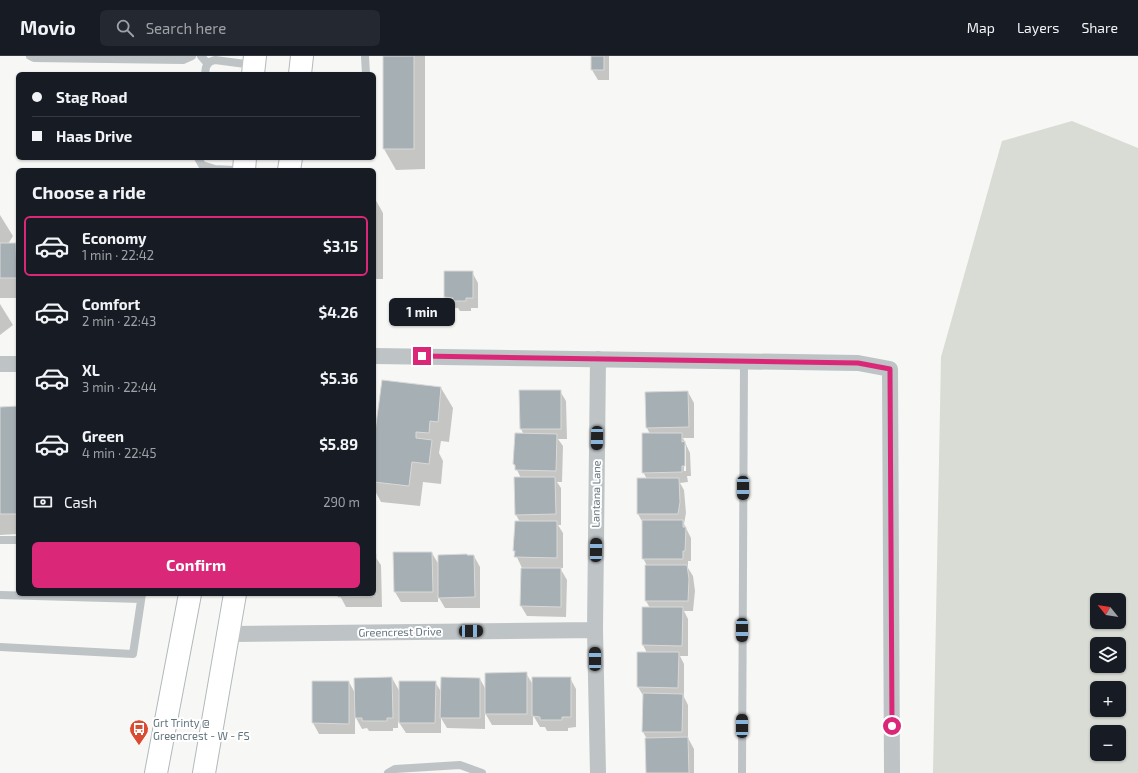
<!DOCTYPE html>
<html lang="en">
<head>
<meta charset="utf-8">
<style>
  body { margin:0; font-family:"Exo 2",sans-serif; background:#242831; color:#f1f3f6; height:100vh; display:flex; flex-direction:column; font-size:15px; white-space:nowrap }
  * { box-sizing:border-box; margin:0 }
  p { font-size:13px; color:#9ea1a6 }
  .icon { flex:none; width:22px; height:22px; fill:none; stroke:currentColor; stroke-width:2; stroke-linecap:round; stroke-linejoin:round }
  .map { position:relative; flex:1; overflow:hidden }
  .sheet { position:absolute; left:16px; top:112px; width:360px; height:428px; display:flex; flex-direction:column; background:#171b24; border-radius:6px; box-shadow:0 1px 3px #0004 }
  .sheet>* { flex:none }
  .top-card { position:absolute; left:16px; top:16px; width:360px; height:88px; border-radius:6px; box-shadow:0 1px 3px #0004; display:grid; align-content:center; height:88px; padding:0 16px; background:#171b24 }
  .needle { width:26px; rotate:300deg }
  .controls { position:absolute; left:1090px; top:537px; display:grid; gap:8px }
  .controls a { display:grid; place-items:center; width:36px; height:36px; border-radius:6px; background:#171b24; box-shadow:0 1px 3px #0004; font-size:20px }
  .end { position:absolute; width:18px; height:18px; margin:-9px; border:5px solid #db2777; background:#fff; box-shadow:0 0 0 2px #fff }
  .from { border-radius:50% }
  .bubble { position:absolute; height:28px; border-radius:6px; background:#171b24; box-shadow:0 1px 3px #0004; font-size:13px; font-weight:700; line-height:28px; text-align:center }
  .car { position:absolute; width:12px; height:24px; margin:-12px -6px; border-radius:5px; box-shadow:0 0 3px 1px #0007; background:linear-gradient(#222 24%,#8ab4d8 0 40%,#222 0 76%,#8ab4d8 0 86%,#222 0) }
  .top-card b { display:flex; align-items:center; gap:14px; height:38px; font-size:15px }
  .top-card b+b { border-top:1px solid #363941 }
  .top-card i { width:10px; height:10px; background:#f1f3f6 }
  ul { padding:0; list-style:none }
  li { display:flex; align-items:center; gap:12px; height:60px; margin:0 8px 6px; padding:0 8px; border:2px solid transparent; border-radius:6px }
  li div { flex:1 }
  li b { display:block; font-size:15px }
  li em { font-style:normal; font-weight:700 }
  li.on { border-color:#db2777 }
  li>.icon { width:36px; height:36px; stroke-width:1.5 }
  h2 { padding:0 16px; font-size:18px; line-height:48px }
  .pay { display:flex; align-items:center; gap:10px; height:44px; padding:0 16px; font-size:15px }
  .pay p { margin-inline-start:auto }
  .button { display:flex; gap:8px; margin-top:auto; padding:8px 16px }
  .button a { flex:1; height:46px; border-radius:6px; background:#db2777; color:#fff; font-size:16px; font-weight:700; line-height:46px; text-align:center }
  header { display:flex; align-items:center; gap:24px; box-sizing:border-box; height:56px; padding:0 20px; background:#171b24; border-bottom:1px solid #363941 }
  header strong { font-size:19px }
  nav { display:flex; gap:22px; margin-inline-start:auto; font-size:14px }
  .search { width:280px; height:36px; background:#242831; display:flex; align-items:center; gap:10px; box-sizing:border-box; padding:0 14px; border-radius:6px; color:#9ea1a6; font-size:15px }
  .map>svg:first-child { display:block }
  .green { fill:#d8dcd4; fill-rule:evenodd }
  .shadow { fill:#0003; fill-rule:evenodd }
  .building { fill:#a6afb4; stroke:#d9d9d7 }
  .lines { fill:none; stroke-linecap:round; stroke-linejoin:round }
  .primary-casing { stroke:#b2b8bb; stroke-width:24 }
  .lane { stroke:#bec3c6; stroke-width:8 }
  .street { stroke:#bec3c6; stroke-width:16 }
  .primary { stroke:#fff; stroke-width:22 }
  .route { stroke:#db2777; stroke-width:5 }
  .labels { text-anchor:middle; stroke-width:4; stroke-linejoin:round; paint-order:stroke }
  .street-label { font-size:11px; fill:#64757e; stroke:#fff }
  .poi-label { font-size:11px; fill:#64757e; stroke:#fff; text-anchor:start }
</style>
</head>
<body>
<header>
<strong>Movio</strong>
<div class="search"><svg class="icon" aria-label="search" viewBox="0 0 24 24"><circle cx="10" cy="10" r="6"/><path d="M15 15l6 6"/></svg>Search here</div>
<nav><a>Map</a><a>Layers</a><a>Share</a></nav>
</header>
<div class="map">
<svg width="1138" height="717" viewBox="0 0 1138 717">
  <rect width="100%" height="100%" fill="#f7f7f5"/>
  <path class="green" d="M1072,65L1138,92V717H933L941,301L1002,85ZM1097,544H1119V566H1097ZM1097,588H1119V610H1097ZM1097,632H1119V654H1097ZM1097,676H1119V698H1097Z"/>
  <path class="shadow" d="M384,0H425V113L396,114L384,93Z
    M592,0H609V24H598L592,14Z
    M374,141L383,157V223H374Z
    M0,159L13,180L8,188H16L18,192V242H0Z
    M445,216H472L478,227V252H471V255H460L458,252H452L445,241Z
    M0,248L13,269L0,279Z
    M441,332L453,352L449,386L441,385L439,397L443,405L441,428L423,426L420,450L381,446L374,433V391Z
    M560,335L566,345L567,383H558L563,390L562,426H557L561,432V469H558L563,477V512H560L567,524L566,561L527,560L521,550L522,512L514,495L520,466L516,459L521,422L514,408L524,379L521,373Z
    M688,336L694,347V382H683L690,397L691,420H687L688,426L680,427L684,434L686,457L684,468L691,482V505H688V512L693,520L695,535L693,555H684L688,563V600H680L684,608V641L688,649V682L694,693V717H647V683L643,676L644,641L638,631V597H647L643,589L650,552L646,545L647,510L643,502V467L638,458V423H647L643,416L650,378L647,372ZM684,388L686,390V415H684Z
    M18,351V478L0,479V352Z
    M432,497L439,509L468,500H474L480,511V552H445L438,540V546H401L395,536Z
    M374,499L381,509L382,551H346L339,538H374Z
    M526,617L533,629L570,622L576,633V671L568,672V675H547L545,671H540L533,659V669H492L485,657V673L447,672L441,662V677H406L398,665V672H393V675H369L367,672L362,673L355,660V678H319L313,667V626H349L355,637L392,622L400,636L435,626L442,637L480,623L486,634Z"/>
  <path class="building" d="M383,0H414V93H383Z
    M591,0H604V14H591Z
    M0,187H16L17,222H0Z
    M444,215H473V242H466V245H453V242L444,241Z
    M382,324L441,331L438,366L430,365L429,377L416,376V382L432,384L429,408L412,406L409,430L374,426V383Z
    M519,334H561V373H520Z
    M688,335L689,371L646,372L645,336Z
    M18,350V458H0V351Z
    M515,377L557,378L556,415L515,414V409L513,408Z
    M642,377H682V386L685,385V410H682V416L642,417Z
    M514,421H555L556,458L515,459Z
    M637,422H679L680,446L678,458H637Z
    M642,464H683V471H686L685,495H683V503H642Z
    M515,465H557V502L514,501L515,495H513Z
    M393,496H432L433,536H394Z
    M374,498H376V540L338,541V538H374Z
    M467,498V499H474L475,541L438,542V499Z
    M645,509H687L689,523L688,545H645Z
    M521,512H561V551L520,550Z
    M642,551H683L682,590L642,589Z
    M637,596H679L678,632L637,631Z
    M527,616V658H485V617Z
    M392,621L393,662H387V665H362V662H355L354,622Z
    M441,621L480,622V662H440Z
    M532,621H571V661H562V664H540V661L532,660Z
    M312,625H349V668L312,667Z
    M399,625H436L435,667H399Z
    M643,637L683,638L682,676H642Z
    M688,681L689,717H646L645,682Z"/>
  <g class="lines">
    <g class="primary-casing">
      <path id="primary" d="M253,18L255,0
        M300,18L302,0
        M244,114L245,102
        M289,114L291,102
        M156,717L190,538
        M204,717L235,538"/>
    </g>
    <path class="lane" d="M30,0L34,2L183,4L192,0
      M201,0L208,8
      M365,0L366,18
      M205,18L206,11L209,6L215,4L253,9
      M198,102L202,109L215,113L234,114
      M0,484H18
      M0,539L141,543
      M0,591L133,598L142,538
      M388,717L395,713L460,709L482,717
      M742,717L744,305"/>
    <path class="street" d="M374,300L858,307L890,313L892,717
      M598,303L595,574L598,717
      M0,308H18
      M229,578L595,574"/>
    <use href="#primary" class="primary"/>
  </g>
  <g class="lines">
    <path class="route" d="M422,300L858,307L890,313L892,670"/>
  </g>
  <defs>
    <g id="bus-pin" transform="scale(1)"><path d="M0 17L-7.5 6A9.5 9.5 0 1 1 7.5 6Z" fill="#da4c32" stroke="#fff"/><path d="M-5-6H5V4H4V6H2V4H-2V6H-4V4H-5ZM-3.5-4V0h7V-4ZM-3.5 1.2v1.5H-2V1.2ZM2 1.2v1.5H3.5V1.2Z" fill="#fff"/></g>
  </defs>
  <g fill-rule="evenodd">
    <use href="#bus-pin" x="139" y="673"/>
  </g>
  <g class="labels">
    <g class="street-label">
      <text transform="translate(596 438) rotate(-89)" y="4">Lantana Lane</text>
      <text transform="translate(400 576) rotate(-1)" y="4">Greencrest Drive</text>
    </g>
    <g class="poi-label">
      <text x="153" y="671">Grt Trinty @<tspan x="153" dy="13">Greencrest - W - FS</tspan></text>
    </g>
  </g>
</svg>
<div class="controls">
<a><svg class="needle" viewBox="-14 -14 28 28"><path d="M0-13l5 13h-10z" fill="#e53935"/><path d="M0 13l5-13h-10z" fill="#9ea1a6"/></svg></a>
<a><svg class="icon" aria-label="layers" viewBox="0 0 24 24"><path d="M12 4l9 5-9 5-9-5zM3 14l9 5 9-5"/></svg></a>
<a>+</a>
<a>−</a>
</div>
<i class="end from" style="left:892px;top:670px"></i>
<i class="end" style="left:422px;top:300px"></i>
<div class="bubble" style="left:389px;top:242px;width:66px">1 min</div>
<i class="car" style="left:597px;top:382px;rotate:181deg"></i>
<i class="car" style="left:743px;top:432px;rotate:180deg"></i>
<i class="car" style="left:596px;top:494px;rotate:1deg"></i>
<i class="car" style="left:742px;top:574px;rotate:180deg"></i>
<i class="car" style="left:471px;top:575px;rotate:89deg"></i>
<i class="car" style="left:595px;top:603px;rotate:0deg"></i>
<i class="car" style="left:742px;top:670px;rotate:0deg"></i>
<div class="top-card">
<b><i class="from"></i>Stag Road</b>
<b><i></i>Haas Drive</b>
</div>
<section class="sheet">
<h2>Choose a ride</h2>
<ul>
<li class="on"><svg class="icon" aria-label="car" viewBox="0 0 24 24"><path d="M5 17H2v-5l4-1 3-4h7l3 4 3 1v5h-3M9 17h6M6 11h13"/><circle cx="7" cy="17" r="2"/><circle cx="17" cy="17" r="2"/></svg><div><b>Economy</b><p>1 min · 22:42</p></div><em>$3.15</em></li>
<li><svg class="icon" aria-label="car" viewBox="0 0 24 24"><path d="M5 17H2v-5l4-1 3-4h7l3 4 3 1v5h-3M9 17h6M6 11h13"/><circle cx="7" cy="17" r="2"/><circle cx="17" cy="17" r="2"/></svg><div><b>Comfort</b><p>2 min · 22:43</p></div><em>$4.26</em></li>
<li><svg class="icon" aria-label="car" viewBox="0 0 24 24"><path d="M5 17H2v-5l4-1 3-4h7l3 4 3 1v5h-3M9 17h6M6 11h13"/><circle cx="7" cy="17" r="2"/><circle cx="17" cy="17" r="2"/></svg><div><b>XL</b><p>3 min · 22:44</p></div><em>$5.36</em></li>
<li><svg class="icon" aria-label="car" viewBox="0 0 24 24"><path d="M5 17H2v-5l4-1 3-4h7l3 4 3 1v5h-3M9 17h6M6 11h13"/><circle cx="7" cy="17" r="2"/><circle cx="17" cy="17" r="2"/></svg><div><b>Green</b><p>4 min · 22:45</p></div><em>$5.89</em></li>
</ul>
<div class="pay"><svg class="icon" aria-label="cash" viewBox="0 0 24 24"><path d="M3 7h18v10H3z"/><circle cx="12" cy="12" r="2"/></svg>Cash<p>290 m</p></div>
<div class="button"><a>Confirm</a></div>
</section>
</div>
</body>
</html>
